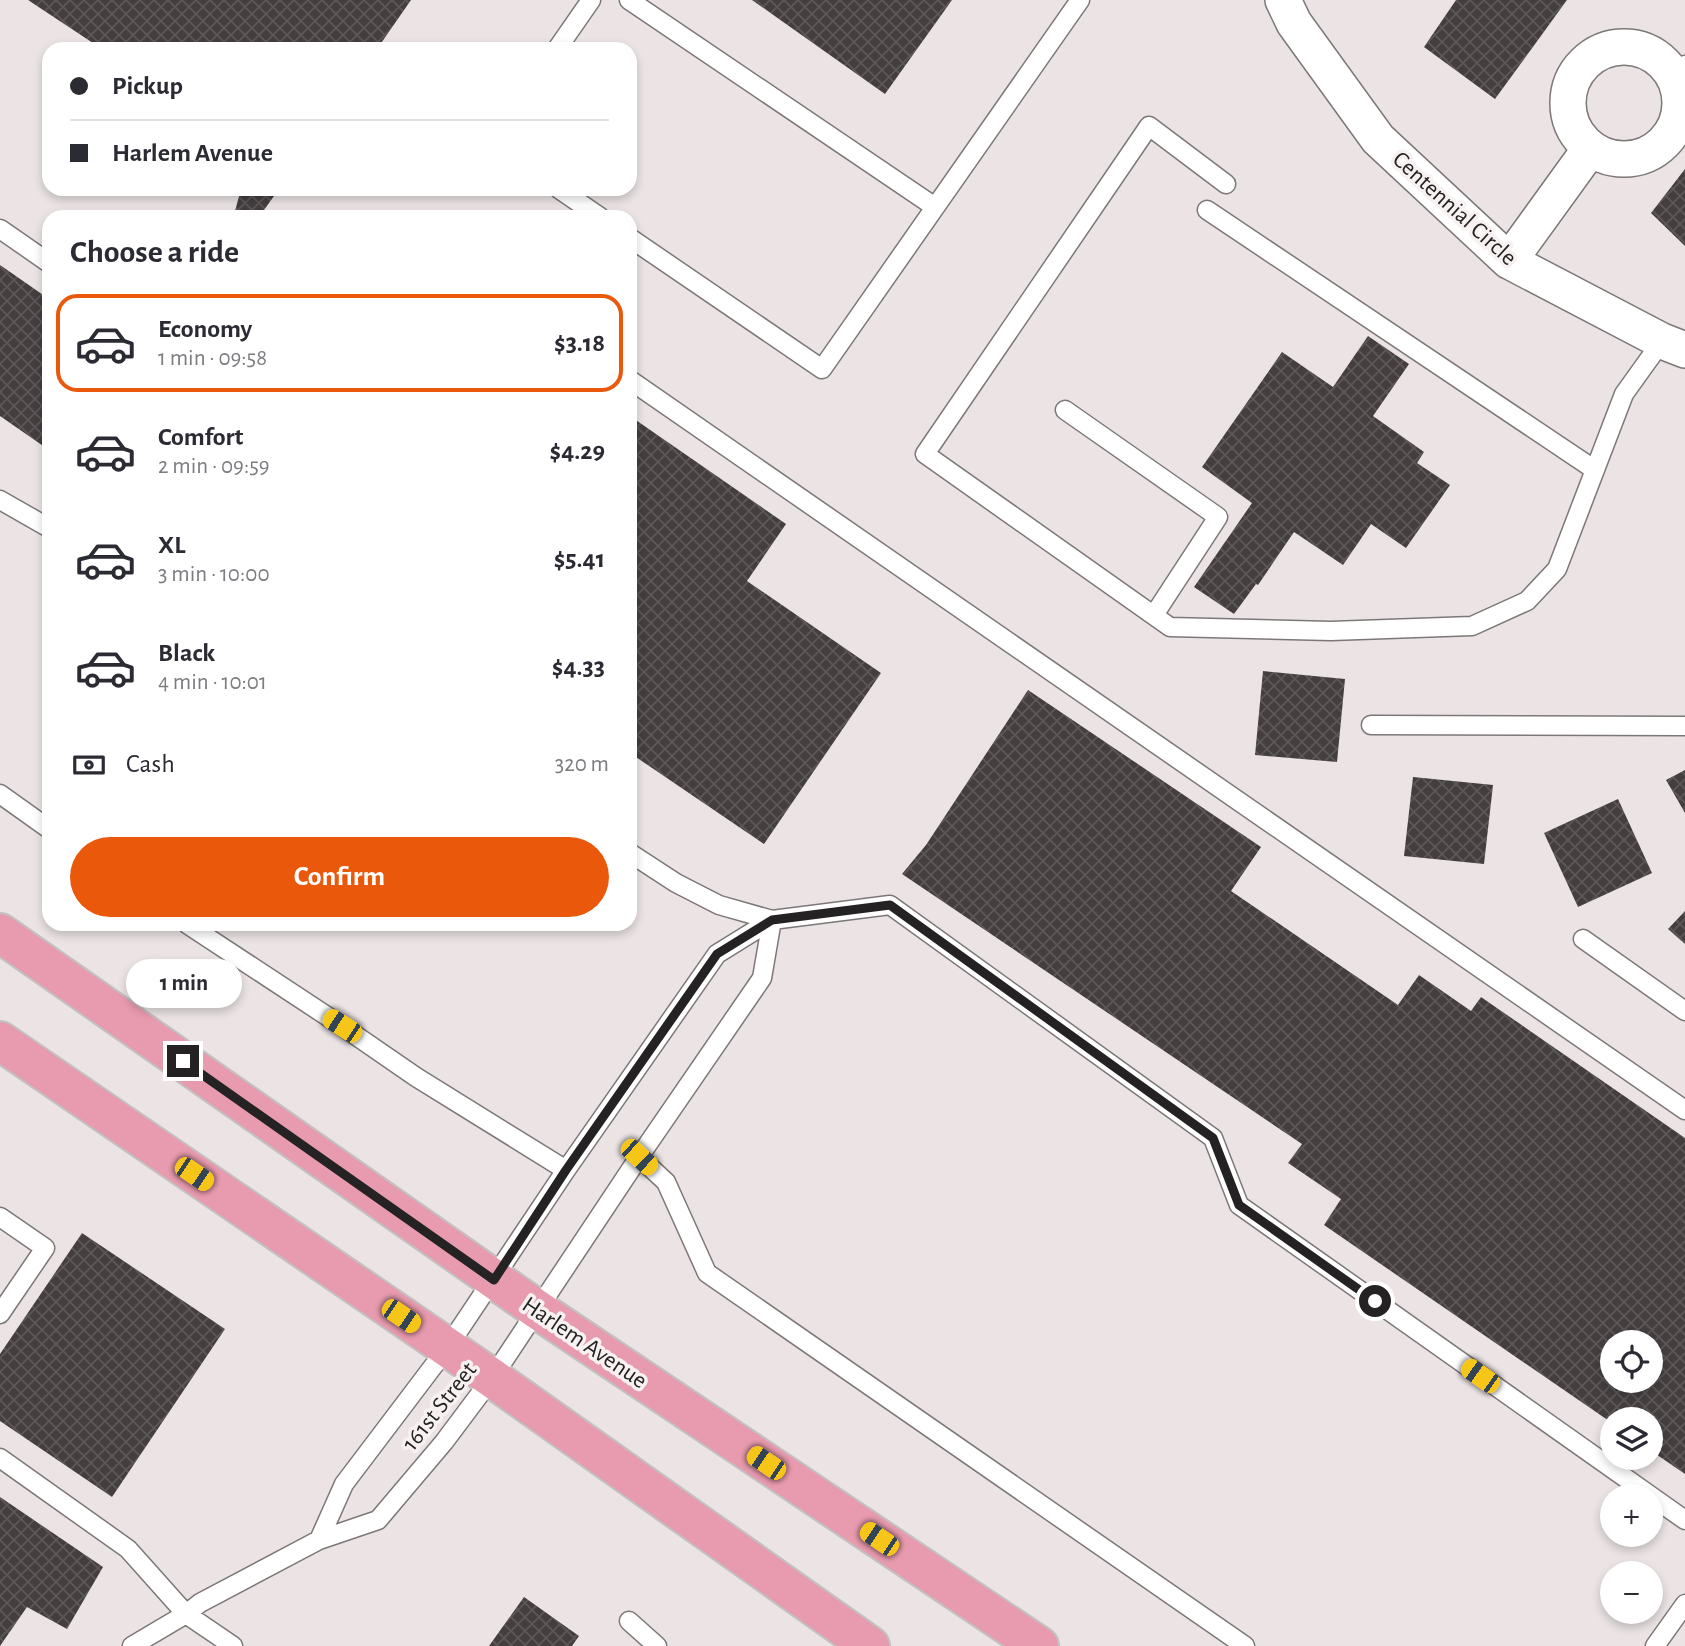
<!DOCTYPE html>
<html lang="en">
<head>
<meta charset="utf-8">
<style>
  body { margin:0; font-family:"Alegreya Sans",sans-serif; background:#f7f7f7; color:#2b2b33; height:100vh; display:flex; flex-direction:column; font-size:26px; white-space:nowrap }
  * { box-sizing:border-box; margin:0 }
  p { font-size:23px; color:#7c7c81 }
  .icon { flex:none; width:38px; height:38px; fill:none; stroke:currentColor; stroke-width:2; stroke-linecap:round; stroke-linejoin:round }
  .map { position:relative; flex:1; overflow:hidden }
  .drawer { position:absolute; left:42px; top:210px; width:595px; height:721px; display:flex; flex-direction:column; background:#fff; border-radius:21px; box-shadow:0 4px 10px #0003 }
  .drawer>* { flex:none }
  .guide { position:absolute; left:42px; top:42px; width:595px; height:154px; border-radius:21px; box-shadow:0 4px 10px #0003; display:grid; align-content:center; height:154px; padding:0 28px; background:#fff }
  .tools { position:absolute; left:1600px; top:1330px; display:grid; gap:14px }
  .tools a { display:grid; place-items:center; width:63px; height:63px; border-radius:50%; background:#fff; box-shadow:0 4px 10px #0003; font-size:35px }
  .end { position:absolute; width:32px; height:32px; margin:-16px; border:9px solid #242222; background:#fff; box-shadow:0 0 0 4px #fff }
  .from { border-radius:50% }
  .bubble { position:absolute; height:49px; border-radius:24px; background:#fff; box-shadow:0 4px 10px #0003; font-size:23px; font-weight:600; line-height:49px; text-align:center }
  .car { position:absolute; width:21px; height:42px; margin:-21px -10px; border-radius:9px; box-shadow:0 0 5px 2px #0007; background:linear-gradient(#f5c518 24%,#345 0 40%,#f5c518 0 76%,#345 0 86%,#f5c518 0) }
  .guide b { display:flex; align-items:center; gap:24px; height:66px; font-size:26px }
  .guide b+b { border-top:2px solid #e1e1e2 }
  .guide i { width:18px; height:18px; background:#2b2b33 }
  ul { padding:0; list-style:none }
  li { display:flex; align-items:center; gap:21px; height:98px; margin:0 14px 10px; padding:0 14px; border:4px solid transparent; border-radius:21px }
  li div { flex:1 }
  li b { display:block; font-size:26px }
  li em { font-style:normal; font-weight:600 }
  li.on { border-color:#ea580c }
  li>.icon { width:63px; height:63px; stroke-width:1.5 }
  h2 { padding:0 28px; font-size:32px; line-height:84px }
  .pay { display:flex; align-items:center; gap:18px; height:77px; padding:0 28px; font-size:26px }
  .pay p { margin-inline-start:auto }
  .button { display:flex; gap:14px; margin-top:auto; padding:14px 28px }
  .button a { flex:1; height:80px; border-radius:42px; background:#ea580c; color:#fff; font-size:28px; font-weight:600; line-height:80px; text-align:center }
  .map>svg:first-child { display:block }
  .building { fill:url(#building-cross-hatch); fill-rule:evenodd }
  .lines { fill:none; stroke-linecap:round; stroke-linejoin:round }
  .service-casing { stroke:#7d7778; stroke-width:21 }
  .minor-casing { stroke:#7d7778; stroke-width:38 }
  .primary-casing { stroke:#c2c1c1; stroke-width:42 }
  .service { stroke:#fff; stroke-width:18 }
  .minor { stroke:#fff; stroke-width:35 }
  .primary { stroke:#e89bae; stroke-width:38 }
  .route { stroke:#242222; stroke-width:9 }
  .labels { text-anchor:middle; stroke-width:7; stroke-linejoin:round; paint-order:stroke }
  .street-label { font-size:24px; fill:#242222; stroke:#f8f1f2 }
</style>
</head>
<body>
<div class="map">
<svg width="1685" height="1646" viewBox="0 0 1685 1646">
  <defs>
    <pattern id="building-cross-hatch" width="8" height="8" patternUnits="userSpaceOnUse" patternTransform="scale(1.75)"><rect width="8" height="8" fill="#443e3f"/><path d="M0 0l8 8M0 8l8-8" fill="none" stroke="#5c5758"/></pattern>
  </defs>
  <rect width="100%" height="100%" fill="#ebe3e4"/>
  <path class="building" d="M28,0H411L377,49H102Z
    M752,0H952L885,94Z
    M1456,0H1567L1495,99L1424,47Z
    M1685,169V246L1651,213Z
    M241,189H279L259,217H242L235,211Z
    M0,265L49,299V450L0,416Z
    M1368,336L1409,364L1373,416L1424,452L1417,463L1450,485L1406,548L1371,524L1343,565L1294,532L1258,585L1256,584L1234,614L1194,587L1252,503L1202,467L1282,352L1333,387Z
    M630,416L786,524L747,581L881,673L764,844L630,753Z
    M1263,671L1345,679L1337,762L1255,755Z
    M1028,690L1261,847L1231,891L1398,1005L1419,975L1471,1011L1481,997L1685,1138V1474L1650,1450V1419H1612V1423L1324,1225L1341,1199L1288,1163L1302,1144L902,874L926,845ZM1612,1342H1650V1381H1612Z
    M1685,770V813L1666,780Z
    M1413,777L1493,785L1484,864L1404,856Z
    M1618,799L1652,873L1578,907L1544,833Z
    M1685,911V944L1668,929Z
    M82,1233L225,1329L112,1497L0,1421V1354Z
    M0,1497L103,1567L67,1629L27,1607L0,1646Z
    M524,1597L579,1636L572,1646H489Z"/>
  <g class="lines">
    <g class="service-casing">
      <path id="service" d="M629,0L935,207
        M557,49L591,0
        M1672,73L1685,65
        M1226,184L1149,126L925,454L1170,627L1331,631L1472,626L1527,601L1557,569L1624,394L1662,341
        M559,189L600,217
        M1207,210L1595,470
        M0,229L49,263
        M630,238L822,369L1080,0
        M630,380L1685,1110
        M1065,410L1218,517L1154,615
        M0,500L49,528
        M1371,725L1685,726
        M0,794L49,829
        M630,853L676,883L719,905L772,920L890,905L1213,1138L1239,1205L1685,1520
        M187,924L342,1026L416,1077L566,1170
        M1583,939L1685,1011
        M639,1157L666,1182L707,1273L1245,1646
        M0,1217L45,1248L0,1314
        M0,1458L128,1549L186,1614L233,1646
        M319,1540L344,1484L447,1348L566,1170L717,954L772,920
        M629,1621L657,1646
        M132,1646L186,1614L200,1603L319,1540L378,1520L444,1442L492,1378L639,1157L762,978L772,920
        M1655,1646L1685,1604"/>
    </g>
    <g class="minor-casing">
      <path id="minor" d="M1283,0L1294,23L1378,139L1509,261L1662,341L1685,350
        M1568 103a56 56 0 1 1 112 0a56 56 0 1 1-112 0Z
        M1509,261L1590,149"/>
    </g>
    <g class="primary-casing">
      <path id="primary" d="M0,933L538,1310L1039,1646
        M0,1041L492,1378L870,1646"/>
    </g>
    <use href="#service" class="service"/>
    <use href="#minor" class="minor"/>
    <use href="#primary" class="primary"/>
  </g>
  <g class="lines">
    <path class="route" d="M183,1061L494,1280L566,1170L717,954L772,920L890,905L1213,1138L1239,1205L1375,1301"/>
  </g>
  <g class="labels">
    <g class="street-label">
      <text transform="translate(1455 208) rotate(42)" y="8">Centennial Circle</text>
      <text transform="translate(585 1342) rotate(34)" y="8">Harlem Avenue</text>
      <text transform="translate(439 1406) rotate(-52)" y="8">161st Street</text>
    </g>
  </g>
</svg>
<div class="tools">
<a><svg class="icon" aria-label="locate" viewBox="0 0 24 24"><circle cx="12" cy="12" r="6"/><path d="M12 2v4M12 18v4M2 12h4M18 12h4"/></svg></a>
<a><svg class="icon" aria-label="layers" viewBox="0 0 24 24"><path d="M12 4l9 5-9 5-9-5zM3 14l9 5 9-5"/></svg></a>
<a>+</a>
<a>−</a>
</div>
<i class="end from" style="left:1375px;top:1301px"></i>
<i class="end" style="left:183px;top:1061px"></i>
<div class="bubble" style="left:126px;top:959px;width:116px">1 min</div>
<i class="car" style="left:342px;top:1026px;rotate:303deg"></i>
<i class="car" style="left:639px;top:1157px;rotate:133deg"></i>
<i class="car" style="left:194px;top:1174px;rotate:124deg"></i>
<i class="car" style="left:401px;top:1316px;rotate:124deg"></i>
<i class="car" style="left:1480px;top:1376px;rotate:305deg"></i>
<i class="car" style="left:766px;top:1463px;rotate:304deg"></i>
<i class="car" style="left:879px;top:1539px;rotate:304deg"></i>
<div class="guide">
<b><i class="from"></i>Pickup</b>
<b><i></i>Harlem Avenue</b>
</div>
<section class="drawer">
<h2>Choose a ride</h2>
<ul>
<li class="on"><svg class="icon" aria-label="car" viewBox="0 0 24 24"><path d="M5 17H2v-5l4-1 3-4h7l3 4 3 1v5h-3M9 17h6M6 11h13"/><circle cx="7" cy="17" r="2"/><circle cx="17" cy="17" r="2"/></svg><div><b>Economy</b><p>1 min · 09:58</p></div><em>$3.18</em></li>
<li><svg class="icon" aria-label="car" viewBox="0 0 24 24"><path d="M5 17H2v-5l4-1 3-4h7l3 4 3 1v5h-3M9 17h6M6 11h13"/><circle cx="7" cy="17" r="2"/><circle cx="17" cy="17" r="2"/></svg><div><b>Comfort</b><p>2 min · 09:59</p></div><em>$4.29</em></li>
<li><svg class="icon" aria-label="car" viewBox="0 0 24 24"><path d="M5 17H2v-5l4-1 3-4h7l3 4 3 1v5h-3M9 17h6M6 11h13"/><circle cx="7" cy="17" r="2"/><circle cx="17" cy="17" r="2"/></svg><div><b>XL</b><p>3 min · 10:00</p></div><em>$5.41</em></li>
<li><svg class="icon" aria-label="car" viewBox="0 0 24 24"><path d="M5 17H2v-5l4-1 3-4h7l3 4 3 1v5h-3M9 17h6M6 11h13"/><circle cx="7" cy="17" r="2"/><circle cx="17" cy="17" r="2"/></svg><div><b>Black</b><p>4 min · 10:01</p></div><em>$4.33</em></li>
</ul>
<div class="pay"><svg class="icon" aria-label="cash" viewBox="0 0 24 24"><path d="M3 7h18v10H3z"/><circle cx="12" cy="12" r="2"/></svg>Cash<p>320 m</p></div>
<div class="button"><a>Confirm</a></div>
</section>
</div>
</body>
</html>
